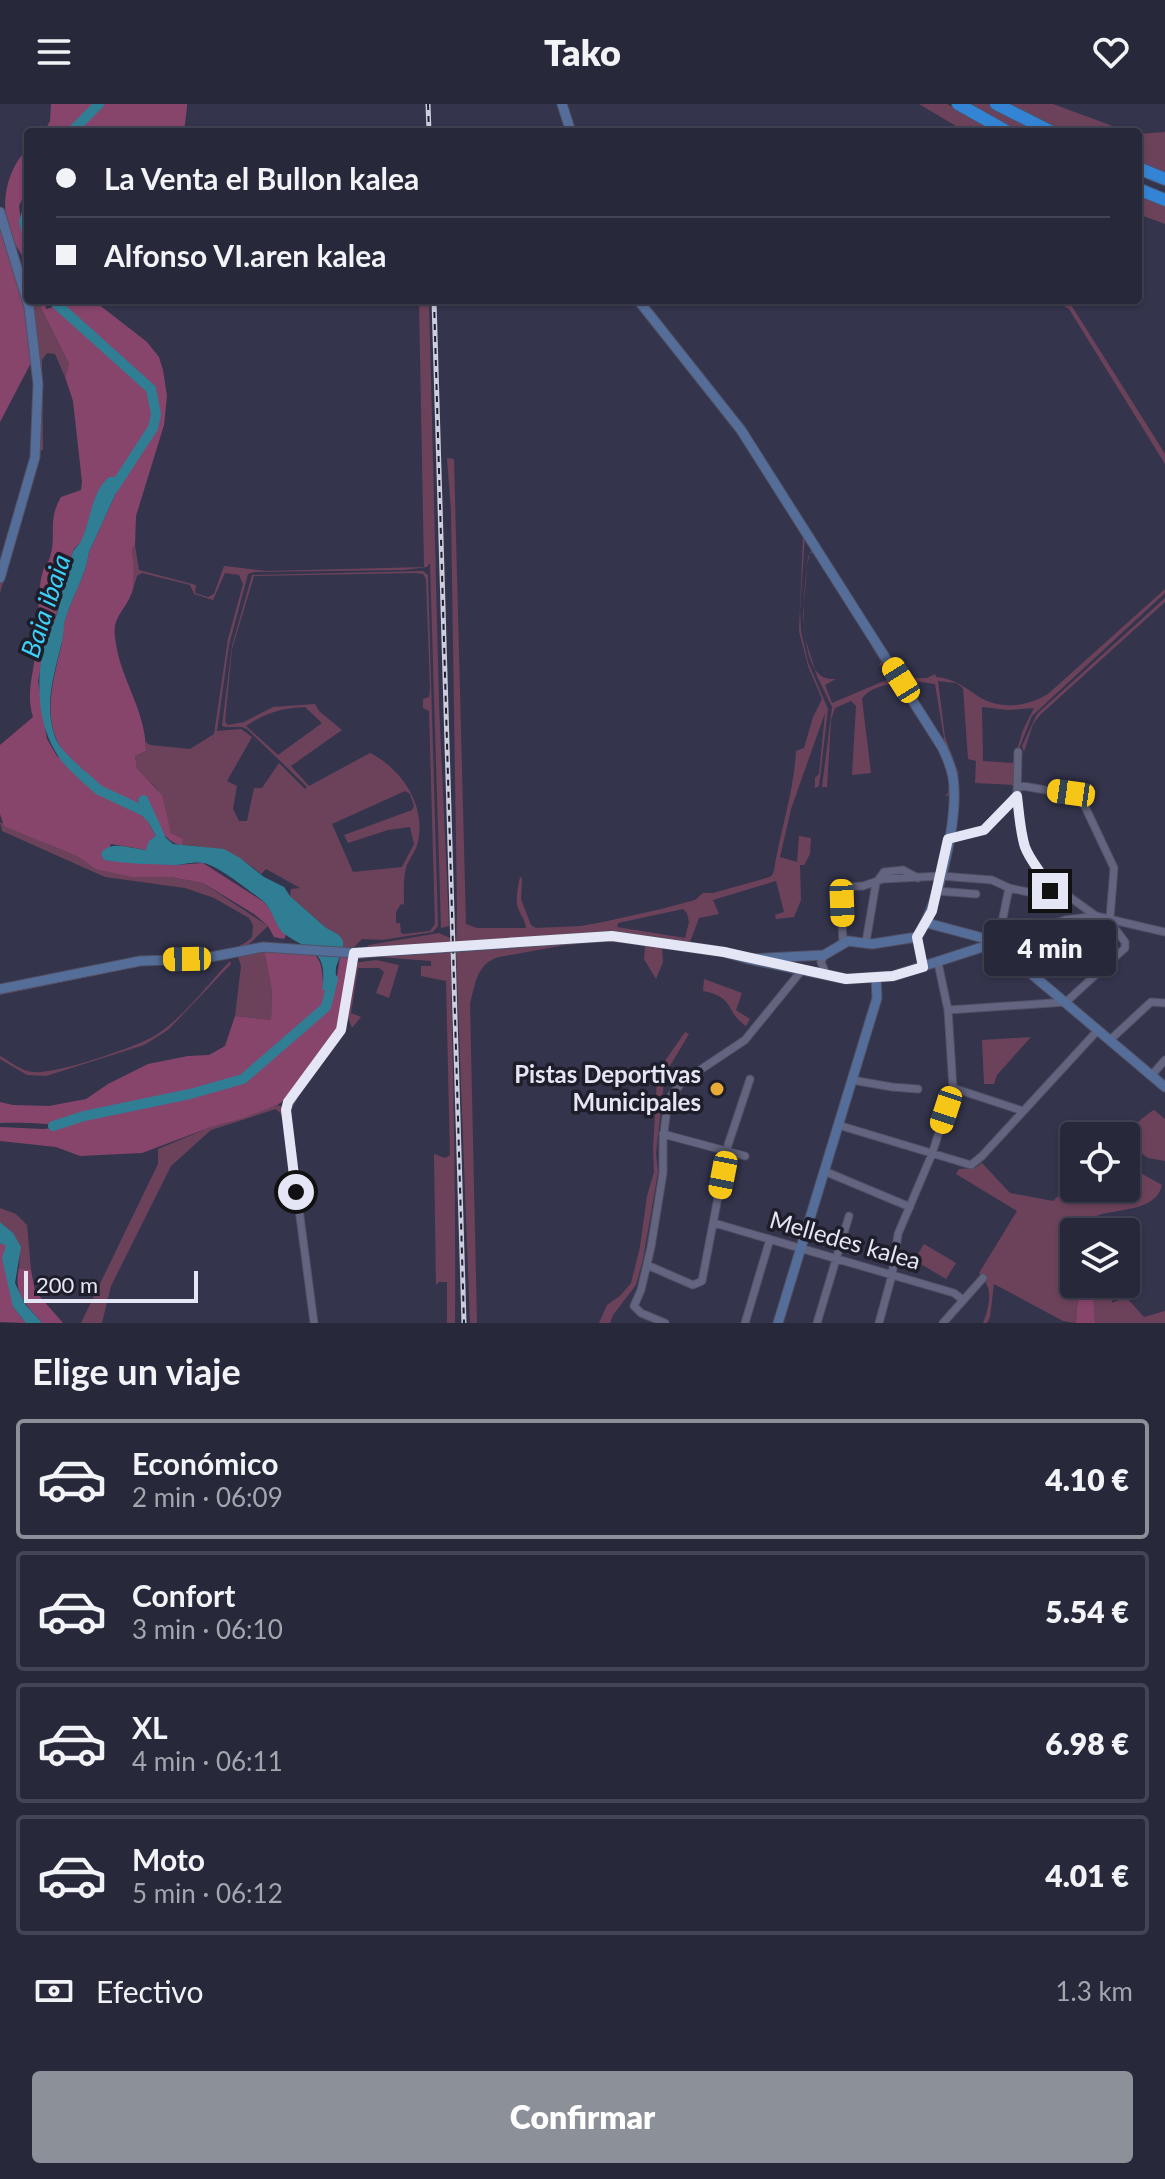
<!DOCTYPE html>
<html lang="es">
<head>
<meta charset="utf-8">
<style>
  body { margin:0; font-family:Lato,sans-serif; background:#333445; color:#f1f3f6; height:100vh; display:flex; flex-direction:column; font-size:30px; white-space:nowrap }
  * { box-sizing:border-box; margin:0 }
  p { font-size:26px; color:#a4a6af }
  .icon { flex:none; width:44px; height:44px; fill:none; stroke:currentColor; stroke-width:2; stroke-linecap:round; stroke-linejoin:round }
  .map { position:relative; height:1219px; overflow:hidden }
  .sheet { display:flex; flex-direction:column; background:#27283a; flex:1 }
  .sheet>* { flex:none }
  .top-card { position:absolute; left:24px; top:24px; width:1118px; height:176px; border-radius:8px; box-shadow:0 2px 6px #0004,0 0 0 2px #434454; display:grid; align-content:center; height:176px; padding:0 32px; background:#27283a }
  .fabs { position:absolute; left:1060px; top:1018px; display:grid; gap:16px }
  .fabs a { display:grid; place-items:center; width:80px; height:80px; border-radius:8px; background:#27283a; box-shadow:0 2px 6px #0004,0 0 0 2px #434454; font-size:40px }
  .scale { position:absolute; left:24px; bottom:20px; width:174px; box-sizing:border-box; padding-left:8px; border:4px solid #e4e5f5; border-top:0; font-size:22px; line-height:28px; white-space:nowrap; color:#e4e5f5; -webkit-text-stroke:6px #1d1e29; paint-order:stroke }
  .end { position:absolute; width:36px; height:36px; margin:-18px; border:10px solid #e4e5f5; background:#111; box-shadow:0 0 0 4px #111 }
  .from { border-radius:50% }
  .bubble { position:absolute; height:56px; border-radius:8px; background:#27283a; box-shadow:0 2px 6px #0004,0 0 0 2px #434454; font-size:26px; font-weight:800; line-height:56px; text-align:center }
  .car { position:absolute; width:24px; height:48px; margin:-24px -12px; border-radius:10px; box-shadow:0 0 6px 2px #0007; background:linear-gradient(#f5c518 24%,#345 0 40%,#f5c518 0 76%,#345 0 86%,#f5c518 0) }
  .top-card b { display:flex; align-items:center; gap:28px; height:76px; font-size:30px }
  .top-card b+b { border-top:2px solid #434454 }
  .top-card i { width:20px; height:20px; background:#f1f3f6 }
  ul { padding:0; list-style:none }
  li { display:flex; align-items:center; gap:24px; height:120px; margin:0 16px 12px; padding:0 16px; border:4px solid #434454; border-radius:8px }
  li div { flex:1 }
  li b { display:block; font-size:30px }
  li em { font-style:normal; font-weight:800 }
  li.selected { border-color:#8c9099 }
  li>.icon { width:72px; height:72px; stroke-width:1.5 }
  h2 { padding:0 32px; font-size:36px; line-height:96px }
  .pay { display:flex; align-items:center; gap:20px; height:88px; padding:0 32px; font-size:30px }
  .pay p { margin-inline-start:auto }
  .primary-button { display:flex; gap:16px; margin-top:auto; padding:16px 32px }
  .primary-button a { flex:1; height:92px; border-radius:8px; background:#8c9099; color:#fff; font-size:32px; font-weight:800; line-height:92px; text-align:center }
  header { display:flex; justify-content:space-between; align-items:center; height:104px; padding:0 32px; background:#27283a; font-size:36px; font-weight:800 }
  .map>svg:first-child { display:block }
  .green { fill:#6c425a; fill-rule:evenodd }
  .forest { fill:#87456c; fill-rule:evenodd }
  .water { fill:#307e94 }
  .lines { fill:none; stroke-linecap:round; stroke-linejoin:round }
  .river { stroke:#307e94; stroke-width:10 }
  .street-casing { stroke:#505065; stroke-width:9 }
  .secondary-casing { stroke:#505065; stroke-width:11 }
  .highway-casing { stroke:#505065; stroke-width:14 }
  .street { stroke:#63647f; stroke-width:7 }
  .secondary { stroke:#556e99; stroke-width:9 }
  .highway { stroke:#3384d5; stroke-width:12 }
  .rail-casing { stroke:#cccdde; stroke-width:5 }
  .rail { stroke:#1d1e29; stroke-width:2; stroke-dasharray:6; stroke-linecap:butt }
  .secondary-bridge-casing { stroke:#505065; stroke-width:11; stroke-linecap:butt }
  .secondary-bridge { stroke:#556e99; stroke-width:9 }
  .route { stroke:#e4e5f5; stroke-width:10 }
  .poi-dot { fill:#e9ab38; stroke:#1d1e29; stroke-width:3 }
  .labels { text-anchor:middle; stroke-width:7; stroke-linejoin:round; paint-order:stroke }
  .poi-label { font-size:24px; font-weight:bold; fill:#e4e5f5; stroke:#1d1e29; text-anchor:end }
  .street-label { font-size:24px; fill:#e4e5f5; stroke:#1d1e29 }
  .water-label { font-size:26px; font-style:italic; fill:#3cd1f9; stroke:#1d1e29 }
</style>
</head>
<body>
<header><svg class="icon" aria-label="menu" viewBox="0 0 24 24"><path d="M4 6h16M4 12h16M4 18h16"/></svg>Tako<svg class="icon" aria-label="heart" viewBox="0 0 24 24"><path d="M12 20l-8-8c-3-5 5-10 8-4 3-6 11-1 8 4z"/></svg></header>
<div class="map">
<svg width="1165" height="1219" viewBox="0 0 1165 1219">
  <rect width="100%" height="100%" fill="#34354d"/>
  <path class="green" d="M919,0H947L997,28H966Z
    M967,0H988L1043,28H1018Z
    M1008,0H1053L1129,28H1066Z
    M1165,28V69L1138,58V30Z
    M1138,91L1165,102V120L1138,110Z
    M29,196H37L69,260L65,273L55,250L47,249L42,256L43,346L39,347L0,489V480L32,372L39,333Z
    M419,196H429L439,600L449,822L441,824L430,459L427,463L404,466L254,468L248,470L229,541L217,627L241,625L252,633L227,677L237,682L233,705L239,717H247L254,684H262L279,659L305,685L307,683L247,625C238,620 230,625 222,622L232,542L252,471L423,467L428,471L438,822L433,828L382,836L362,835L351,846H343L339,831L325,823L290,792L291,785L300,784L266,765L261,770C238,750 213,742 182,741V735L171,729L158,686L137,664L135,652L146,647V638L150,641L190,645L214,630L228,535L243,480L239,471L225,469L213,496L194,490L190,481L142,469L137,472L131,492L133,466L132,443L135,441L139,466L196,481L195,489L208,493L214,490L224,462L266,467L424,463ZM415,469L423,470L426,475L430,584L429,593L423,595V604L429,607L435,820L430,827L404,830L401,829L400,819H396V808L401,800L404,801C404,789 403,775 406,764C408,756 415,749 417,741C428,703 402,665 370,649L309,682L291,662L342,626L319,607L315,600L273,603L244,618L228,621L225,618L232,545L254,472ZM305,603L322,619L278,651L246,622C265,609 282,604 305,603ZM405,687L410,690L414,702L412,706L344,731L348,739L388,726L410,723L414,740L402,763L353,768L332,720Z
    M1063,196H1068L1157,337L1165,350V360L1069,205L1062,201Z
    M703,285L730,314L805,431L800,506L801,527L808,558L828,605L819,682L815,684V674L819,670L825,609L791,705L780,753L797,758L799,732L811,734L810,750L804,761H800L801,796L794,813L776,815L775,811L784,808L776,777L713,796L719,810L699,814L690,838L621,830L557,838L560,842L575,836L607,835L662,843L663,858L656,875L644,855L645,842C597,831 547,845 499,853C477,859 475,880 470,900L477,1219H470L456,846L457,804L451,407L447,354L454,355L466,820L477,824H526C525,815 521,812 518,804C515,795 518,783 520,773L522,774L521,795L531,821L536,824L581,822L603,818L661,805L695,796L703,789H713L770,773L773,770C775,763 775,757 777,750C784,715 794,683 796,647L804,644L813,613L822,595L808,562L799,527L803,432L742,335ZM683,805L687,809L689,818L685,834L617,823L618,819Z
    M741,325L905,574H927L935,570L936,573C956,575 965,584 981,594C1002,606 1029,602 1048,590L1165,485V489L1032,612L1018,647L1015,681L975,679L976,657L968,655L963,584L956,579L938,577L945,633L959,670L954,671L940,635L944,634L935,580L913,577L908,584ZM982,603L1008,606L1034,604L1023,626L1013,659L983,657Z
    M813,444L888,559V563L879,561L881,558C861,523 840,487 817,452L810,448C803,476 798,547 818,569C823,575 829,575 836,575L825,581L832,599L896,572C917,606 956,649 951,691L945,692L948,689C955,658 929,626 911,604C906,599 905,588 900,581C889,578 867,585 862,595L871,669L852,671L856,602L851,597L835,604L831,616L827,683H822L832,603L817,572L806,537L803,510L808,453Z
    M1165,494V498L1040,611L1033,620L1024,648L1022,642L1037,610Z
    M0,718L57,744L132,773H170L203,779L268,822L248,841L205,852L135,854C165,849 230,857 252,833L253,821L249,814L214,794L185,784L105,773L2,727Z
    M439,829L450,834C453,963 456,1091 455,1219H447V1178H439L436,1181L434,1050L445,1054L450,1051L446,877L421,872V862H431V857L379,853L358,855L357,852L369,841Z
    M264,846L272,887L271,916L235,912L241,862L238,853L204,858L146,861L0,891V887L114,864Z
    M376,856L399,861L389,894L376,889L384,868L379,864H358L351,909L361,913L352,924L347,911L353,859Z
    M230,857L231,860L168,926L144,941L46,972L27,971L0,955V952C11,958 21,967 33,968C54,971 137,943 156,931C184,913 207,881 230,857Z
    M704,875L742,889L736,906L750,915L746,922C723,906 737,894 703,887Z
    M685,928L689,930L665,970L656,1049L658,1068L643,1155L636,1181L613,1211L610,1219H599L607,1201L620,1192L631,1179L640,1143L647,1092L654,1068L653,1045L657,974L665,957Z
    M1031,933L997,971L994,980H984L982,936Z
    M277,1001L283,1003L311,1219L282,1011L276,1005L211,1026L171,1062L111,1182L102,1219H81L158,1060V1045L211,1023Z
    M1154,1006L1165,1015V1057L1148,1054L1126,1038C1127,1025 1143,1013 1154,1006Z
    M982,1059L1010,1089L1053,1097C1071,1077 1101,1084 1126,1084V1064L1137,1067L1162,1081C1156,1108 1118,1104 1096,1112C1084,1117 1075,1128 1063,1133L1062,1136L1074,1142V1180H1079L1076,1219L1063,1217L994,1180L990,1213L987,1219H983C990,1200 994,1185 979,1169L1017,1107L956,1070L959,1065L975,1064Z
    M0,1104L16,1110L27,1121L31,1166L19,1164C21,1140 19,1134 0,1118Z
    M924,1140L956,1159L946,1175L914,1156Z
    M1086,1180H1106L1113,1189L1112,1199L1126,1193L1144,1213L1165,1207V1219H1095L1093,1187Z"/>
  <path class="forest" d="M51,0H187V3L184,28H73L70,23L64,28H44L50,17Z
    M28,44V83L19,102L23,132L28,142V166C24,152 17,144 10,132C0,100 5,68 28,44Z
    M0,114L27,205L34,253L0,318Z
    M37,196H45L46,205L53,203L55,196H93L147,238L159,253L163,266L167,292L164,321L136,412L135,441L132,444C133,458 136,480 130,493C123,508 112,515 115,533C119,574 146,605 146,647L135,652L137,664L162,691L171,729L183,735L182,741C161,739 153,710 147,692L138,695L139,701L156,732L146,746L111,740L104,756L175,761L203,759L264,798C274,808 276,823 286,831L284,835L274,833L268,822L254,810L203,779L170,773H132L96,765L79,753L4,722L0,710V641L33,613C25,588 35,564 37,539C40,515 36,487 44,464C47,456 47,462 50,453C57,431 47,417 61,393L81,386L82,378L73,297L65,273L69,260ZM120,380L89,448C86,471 73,491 66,513C62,522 63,533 61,543C48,596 38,636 89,672L57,652L47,635L38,577L47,529L55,517L68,460L74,445L82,437L97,390Z
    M264,846C305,847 324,836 323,886H335L340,853L349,851L342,909L336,931L288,994L277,1001L243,1014L211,1023L142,1049L80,1052L56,1043L0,1037V1023L43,1025L64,1023C56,1019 11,1018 0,1019V998L13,1001L49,1002L86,995L108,980L148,960L188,952L209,951L225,942L235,912L271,916L272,887Z
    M0,1139L6,1141L13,1203L26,1219L0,1218Z
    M19,1164L31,1166L35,1187L63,1219H42C26,1200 13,1191 19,1164Z
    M1079,1180H1086L1093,1187L1095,1219H1076Z"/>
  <path class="water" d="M109,373H116L120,380L89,448C86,471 73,491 66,513C63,520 64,529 62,537C55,568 44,598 54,630C60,651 84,661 92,678L89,681C37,650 32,585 46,532C48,526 53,522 55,516C63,494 63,471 72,450C74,444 80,441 82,435C91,415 91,389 109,373Z
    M142,691L147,692L166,734L173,740L224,745L240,754L264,773L284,783L290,792L325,823L339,831L343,837V844L336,863L335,886H322C328,847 313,849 286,831C275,824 274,806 262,796C248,786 220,763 204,759C194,757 182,761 173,761C150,760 126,760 104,756L101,750C109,735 131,745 146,746L149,737L156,732L139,701L138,695Z
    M0,1118L13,1129L21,1143L15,1179L25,1200L42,1219H26L13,1203L2,1154L6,1142L0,1139Z"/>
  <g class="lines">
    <path class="river" d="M71,28L99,0
      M28,105L24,118L28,133
      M52,196L151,285L156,310L153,324L113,385
      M82,671L99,686L146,708L149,712
      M53,1022L84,1012L190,990L243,975L326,903L333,875"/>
    <g class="street-casing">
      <path id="street" d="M1017,681L1080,692L1114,764L1110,814
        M1017,692C1019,708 1020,727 1025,743C1031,759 1044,770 1050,787
        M948,735L984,726L1017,692L1018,648
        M1009,784L998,838L1065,816L1096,812L1165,828
        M937,787L976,790
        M917,833L923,863
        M843,838L840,783L863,782L883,775L941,772L992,776L1009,784L1028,788L1064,789L1096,812
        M866,838L876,779L884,768L903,766L918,774
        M824,851L821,858L826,870
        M948,906L1066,898L1125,844V838L1112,821L1110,814
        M1110,936L1151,898L1165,899
        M1151,972L1165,956
        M852,976L892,983L918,985
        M953,984L1023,1007
        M838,1021L971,1061L982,1052L1098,926
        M663,1030L745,1052
        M824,1067L910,1103
        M714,1119L954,1189L963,1196
        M647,1161L693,1181L702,1177L728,1041L750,975
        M314,1219L286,1006L297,986L341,926L354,849
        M665,1219L641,1209L634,1202L641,1186L651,1143L663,1069V1036L668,996L682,978L745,936L802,866
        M745,1219L770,1135
        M817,1219L849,1112
        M879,1219L892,1171L898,1130L932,1050L953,984L948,906L938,859
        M943,1219L983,1174"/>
    </g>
    <g class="secondary-casing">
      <path id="secondary" d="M562,0L571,28
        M0,108L29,203L38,280L35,353L0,474
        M638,196L741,326L942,643C947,653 951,663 953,673C959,713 939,800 917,833L872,840L848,837L824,851L748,855
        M927,819L998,838
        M998,838L1009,851L1165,983
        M470,842L612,832L724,848L748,855L846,875L893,872L998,838
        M0,885L140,857L200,855L263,843L354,849L441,844
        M778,1219L877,894L876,873"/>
    </g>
    <g class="highway-casing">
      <path id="highway" d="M958,0L1008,28
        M996,0L1052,28
        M1138,64L1165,75
        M1138,85L1165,96"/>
    </g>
    <use href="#street" class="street"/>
    <use href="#secondary" class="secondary"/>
    <use href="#highway" class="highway"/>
    <g class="rail-casing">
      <path id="rail" d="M428,0L429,28
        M434,196L464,1219"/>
    </g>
    <use href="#rail" class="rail"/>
    <g class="secondary-bridge-casing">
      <path id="secondary-bridge" d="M441,844L470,842"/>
    </g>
    <use href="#secondary-bridge" class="secondary-bridge"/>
  </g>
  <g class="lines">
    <path class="route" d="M296,1088L286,1006L288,998L341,926L354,849L612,832L724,848L846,875L893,872L923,863L917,833L932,807L948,735L984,726L1017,692C1019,708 1020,727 1025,743C1031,759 1044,770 1050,787"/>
  </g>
  <circle class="poi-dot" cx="717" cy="985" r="8"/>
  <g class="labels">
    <g class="poi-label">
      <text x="701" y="979">Pistas Deportivas<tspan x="701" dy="28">Municipales</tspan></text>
    </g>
    <g class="street-label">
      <text transform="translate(845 1137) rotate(16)" y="8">Melledes kalea</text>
    </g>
    <g class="water-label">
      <text transform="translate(46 502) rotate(-72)" y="9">Baia ibaia</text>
    </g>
  </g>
</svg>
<div class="fabs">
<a><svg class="icon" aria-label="locate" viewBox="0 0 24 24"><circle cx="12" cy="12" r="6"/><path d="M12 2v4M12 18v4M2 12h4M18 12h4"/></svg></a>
<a><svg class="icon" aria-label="layers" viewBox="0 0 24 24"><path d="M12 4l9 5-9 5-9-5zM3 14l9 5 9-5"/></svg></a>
</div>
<div class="scale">200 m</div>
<i class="end from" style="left:296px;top:1088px"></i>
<i class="end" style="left:1050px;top:787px"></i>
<div class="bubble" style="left:984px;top:816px;width:132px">4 min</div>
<i class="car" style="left:901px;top:576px;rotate:328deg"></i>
<i class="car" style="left:1071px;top:689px;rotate:278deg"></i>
<i class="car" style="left:842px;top:799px;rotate:178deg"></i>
<i class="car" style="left:187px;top:855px;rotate:269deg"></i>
<i class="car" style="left:946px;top:1006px;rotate:198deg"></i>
<i class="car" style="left:723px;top:1071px;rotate:191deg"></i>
<div class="top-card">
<b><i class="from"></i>La Venta el Bullon kalea</b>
<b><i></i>Alfonso VI.aren kalea</b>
</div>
</div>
<section class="sheet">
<h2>Elige un viaje</h2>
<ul>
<li class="selected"><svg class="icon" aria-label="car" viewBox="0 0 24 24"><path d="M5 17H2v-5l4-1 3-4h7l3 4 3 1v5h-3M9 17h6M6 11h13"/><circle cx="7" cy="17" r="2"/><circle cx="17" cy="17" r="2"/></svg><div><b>Económico</b><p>2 min · 06:09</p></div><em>4.10 €</em></li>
<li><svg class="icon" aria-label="car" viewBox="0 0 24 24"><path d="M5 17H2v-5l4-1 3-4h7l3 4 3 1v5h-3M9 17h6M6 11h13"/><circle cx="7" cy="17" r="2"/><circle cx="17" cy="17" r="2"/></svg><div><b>Confort</b><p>3 min · 06:10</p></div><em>5.54 €</em></li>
<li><svg class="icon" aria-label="car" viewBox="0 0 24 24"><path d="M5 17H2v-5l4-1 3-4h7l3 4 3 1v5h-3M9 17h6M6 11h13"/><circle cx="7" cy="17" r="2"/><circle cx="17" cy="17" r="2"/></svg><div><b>XL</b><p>4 min · 06:11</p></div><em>6.98 €</em></li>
<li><svg class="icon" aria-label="car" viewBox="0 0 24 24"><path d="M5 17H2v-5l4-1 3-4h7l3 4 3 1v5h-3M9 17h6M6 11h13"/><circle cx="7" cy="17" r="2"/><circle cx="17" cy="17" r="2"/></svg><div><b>Moto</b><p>5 min · 06:12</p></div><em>4.01 €</em></li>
</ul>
<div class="pay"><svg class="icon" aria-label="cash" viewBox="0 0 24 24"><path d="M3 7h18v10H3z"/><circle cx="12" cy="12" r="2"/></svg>Efectivo<p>1.3 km</p></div>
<div class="primary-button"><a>Confirmar</a></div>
</section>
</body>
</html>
